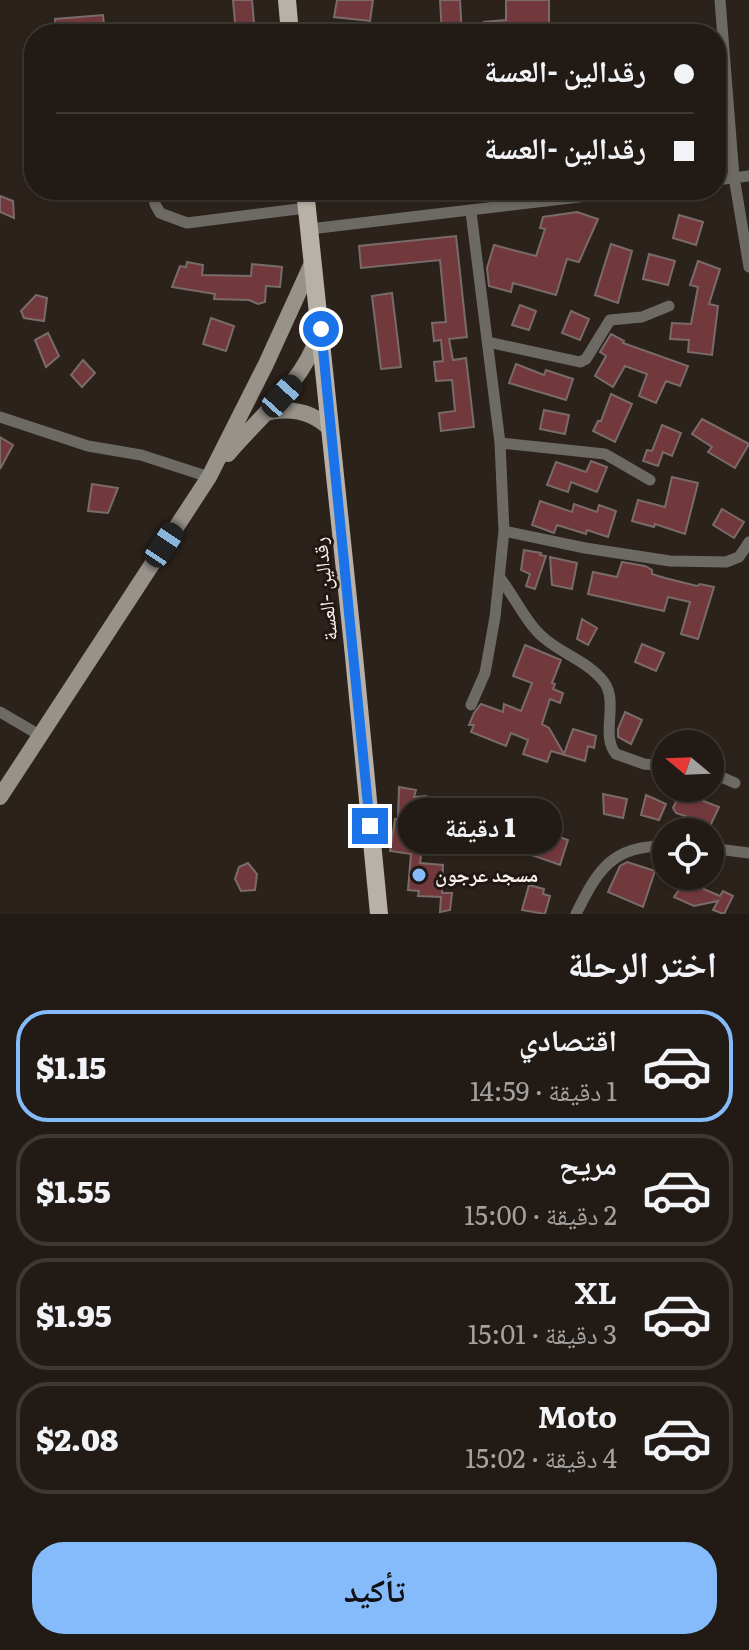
<!DOCTYPE html>
<html lang="ar">
<head>
<meta charset="utf-8">
<style>
  body { margin:0; font-family:Literata,"Noto Naskh Arabic",serif; background:#2d2722; color:#f1f3f6; direction:rtl; height:100vh; display:flex; flex-direction:column; font-size:30px; white-space:nowrap }
  * { box-sizing:border-box; margin:0 }
  p { font-size:26px; color:#a2a1a0 }
  .icon { flex:none; width:44px; height:44px; fill:none; stroke:currentColor; stroke-width:2; stroke-linecap:round; stroke-linejoin:round }
  .map { position:relative; height:914px; overflow:hidden; direction:ltr }
  .panel { display:flex; flex-direction:column; background:#211a15; flex:1 }
  .panel>* { flex:none }
  .banner { position:absolute; left:24px; top:24px; width:702px; height:176px; border-radius:32px; box-shadow:0 2px 6px #0004,0 0 0 2px #3e3834; direction:rtl; display:grid; align-content:center; height:176px; padding:0 32px; background:#211a15 }
  .needle { width:52px; rotate:289deg }
  .buttons { position:absolute; left:652px; top:730px; display:grid; gap:16px }
  .buttons a { display:grid; place-items:center; width:72px; height:72px; border-radius:50%; background:#211a15; box-shadow:0 2px 6px #0004,0 0 0 2px #3e3834; font-size:40px }
  .end { position:absolute; width:36px; height:36px; margin:-18px; border:10px solid #1a73e8; background:#fff; box-shadow:0 0 0 4px #fff }
  .from { border-radius:50% }
  .bubble { position:absolute; height:56px; border-radius:28px; background:#211a15; box-shadow:0 2px 6px #0004,0 0 0 2px #3e3834; font-size:26px; font-weight:800; line-height:56px; text-align:center; direction:rtl }
  .car { position:absolute; width:24px; height:48px; margin:-24px -12px; border-radius:10px; box-shadow:0 0 6px 2px #0007; background:linear-gradient(#222 24%,#8ab4d8 0 40%,#222 0 76%,#8ab4d8 0 86%,#222 0) }
  .banner b { display:flex; align-items:center; gap:28px; height:76px; font-size:30px }
  .banner b+b { border-top:2px solid #3e3834 }
  .banner i { width:20px; height:20px; background:#f1f3f6 }
  ul { padding:0; list-style:none }
  li { display:flex; align-items:center; gap:24px; height:112px; margin:0 16px 12px; padding:0 16px; border:4px solid #3e3834; border-radius:32px }
  li div { flex:1 }
  li b { display:block; font-size:30px }
  li em { font-style:normal; font-weight:800 }
  li.active { border-color:#85bbfb }
  li>.icon { width:72px; height:72px; stroke-width:1.5 }
  h2 { padding:0 32px; font-size:36px; line-height:96px }
  .primary-button { display:flex; gap:16px; margin-top:auto; padding:16px 32px }
  .primary-button a { flex:1; height:92px; border-radius:32px; background:#85bbfb; color:#111; font-size:32px; font-weight:800; line-height:92px; text-align:center }
  .map>svg:first-child { display:block }
  .building { fill:#72393d; stroke:#7a6b6b; stroke-width:2 }
  .lines { fill:none; stroke-linecap:round; stroke-linejoin:round }
  .street { stroke:#6d6a65; stroke-width:11 }
  .secondary { stroke:#97928a; stroke-width:16 }
  .primary { stroke:#b7b1a7; stroke-width:18 }
  .route { stroke:#1a73e8; stroke-width:10 }
  .poi-dot { fill:#85bbfb; stroke:#221813; stroke-width:3 }
  .labels { text-anchor:middle; stroke-width:6; stroke-linejoin:round; paint-order:stroke }
  .street-label { font-size:20px; fill:#f9f2ee; stroke:#221813 }
  .poi-label { font-size:20px; font-weight:bold; fill:#f9f2ee; stroke:#221813; text-anchor:start }
</style>
</head>
<body>
<div class="map">
<svg width="749" height="914" viewBox="0 0 749 914">
  <rect width="100%" height="100%" fill="#2c221c"/>
  <path class="building" d="M233,0H252L255,34H236Z
    M337,0H373L370,21L334,17Z
    M440,0H460L462,34H442Z
    M506,0H549V34H485L484,22L506,20Z
    M103,15L105,34H56L55,19Z
    M202,190H231L232,195L204,200Z
    M0,196L13,201L14,218L0,212Z
    M577,212L598,219L579,262L567,259L556,295L513,283L511,292L489,286L487,268L494,245L536,256L545,229L540,228L543,217Z
    M679,215L703,222L696,245L673,238Z
    M456,236L467,337L449,339L453,360L466,358L474,427L441,431L439,413L455,411L452,380L436,381L434,362L443,361L441,340L434,341L432,323L446,322L440,260L361,268L359,246Z
    M611,244L632,251L618,303L595,295Z
    M649,254L675,261L668,285L643,279Z
    M698,261L720,269L709,304L718,306L712,355L688,352L689,340L670,339L672,323L691,324L698,287L690,285Z
    M187,262L203,265L202,275L251,276L252,264L282,267L280,287L266,286L265,302L258,304L249,300L214,299L215,294L172,287L180,266L186,267Z
    M392,293L401,367L381,369L372,296Z
    M36,295L47,298L44,321L24,318L21,311Z
    M520,305L536,311L529,330L512,325Z
    M571,311L589,319L580,340L562,333Z
    M211,318L234,326L226,351L203,344Z
    M48,333L59,356L46,367L35,340Z
    M611,334L624,341L623,343L688,366L680,386L666,381L656,403L639,396L647,374L625,366L613,387L595,376L606,356L600,352Z
    M83,360L95,373L82,387L71,375Z
    M516,364L544,375L546,370L573,379L566,400L509,383Z
    M611,394L632,404L615,442L593,431L598,421H601Z
    M544,410L569,415L565,434L540,429Z
    M702,419L749,444L735,468L708,452L712,447L692,434Z
    M662,425L681,433L672,456L663,452L658,466L643,461L647,450L652,451Z
    M0,437L13,445L0,469Z
    M591,461L607,467L597,492L571,482L568,492L547,485L556,462L586,472Z
    M672,477L698,483L685,534L655,524L654,527L632,521L638,500L665,507Z
    M92,484L118,488L108,513L88,511Z
    M540,501L572,512L574,504L597,512L599,505L616,511L608,537L587,530L586,534L557,525L554,533L532,525Z
    M722,509L744,522L734,538L713,525Z
    M524,550L541,553L540,555L546,556L535,589L526,586L530,574L521,570Z
    M550,557L577,563L572,589L552,585Z
    M622,562L645,566L652,570V574L665,578L697,586L700,584L714,587L698,639L681,634L690,602L668,597L664,611L588,594L593,572L617,577Z
    M582,619L597,628L588,645L577,639Z
    M642,644L664,653L656,671L635,662Z
    M525,645L561,660L552,683L555,684L553,689L563,693L560,703L550,699L542,724L549,728L564,754L573,729L596,736L594,748L588,746L585,761L551,751L547,762L523,754L528,740L511,733L506,746L471,732L474,725H469L474,713L481,704L503,712L504,704L521,711L532,683L513,676Z
    M625,712L642,720L631,744L618,737V729Z
    M399,787L416,790L414,797L426,796V814H441V824H425L420,863L443,865L442,893H452L450,910L440,912L441,897L418,896L419,891L408,890L411,854L390,851L395,819H398Z
    M687,789L695,792L693,797L719,807L711,824L705,825L695,822L694,825L686,822L688,817L676,813L673,808L680,793Z
    M603,794L627,799L623,818L604,814Z
    M646,795L666,804L659,820L641,815Z
    M530,831L543,835L546,832L568,840L560,865L523,852Z
    M627,862L655,871L643,907L608,892L620,866Z
    M248,863L257,874L255,890L241,891L235,879L239,867Z
    M685,881L720,896L723,891L733,896L724,914L713,910L718,901L694,906L674,897Z
    M529,885L544,889L543,894L550,896L545,914L522,910Z"/>
  <g class="lines">
    <path class="street" d="M720,0L734,177L749,267
      M716,180L749,176
      M153,190L155,204L160,213L187,223L306,208
      M310,229L638,190
      M488,342L580,362L586,359L610,320L642,317L669,306
      M0,417L88,446L141,455L209,477
      M500,443L605,454L650,480
      M504,531L585,548L670,561L726,562L739,557L749,542
      M500,578C514,596 527,624 544,638C562,654 589,662 604,682C619,702 600,736 616,754L644,764L666,766
      M471,705L485,673L495,617L504,531L500,443L471,212
      M0,712L41,736
      M710,772L735,783
      M710,848L749,853
      M576,914C598,869 613,845 666,846"/>
    <path class="secondary" d="M266,413C291,407 313,411 331,430
      M228,454C261,415 302,384 319,334
      M0,797L209,477L266,364L313,261"/>
    <path class="primary" d="M287,0L290,34
      M305,190L354,656L379,914"/>
  </g>
  <g class="lines">
    <path class="route" d="M321,329L370,826"/>
  </g>
  <circle class="poi-dot" cx="419" cy="875" r="8"/>
  <g class="labels">
    <g class="street-label">
      <text transform="translate(325 589) rotate(-96)" y="7">رقدالين -العسة</text>
    </g>
    <g class="poi-label">
      <text x="435" y="882">مسجد عرجون</text>
    </g>
  </g>
</svg>
<div class="buttons">
<a><svg class="needle" viewBox="-14 -14 28 28"><path d="M0-13l5 13h-10z" fill="#e53935"/><path d="M0 13l5-13h-10z" fill="#a2a1a0"/></svg></a>
<a><svg class="icon" aria-label="locate" viewBox="0 0 24 24"><circle cx="12" cy="12" r="6"/><path d="M12 2v4M12 18v4M2 12h4M18 12h4"/></svg></a>
</div>
<i class="end from" style="left:321px;top:329px"></i>
<i class="end" style="left:370px;top:826px"></i>
<div class="bubble" style="left:398px;top:798px;width:164px">1 دقيقة</div>
<i class="car" style="left:282px;top:396px;rotate:42deg"></i>
<i class="car" style="left:164px;top:545px;rotate:34deg"></i>
<div class="banner">
<b><i class="from"></i>رقدالين -العسة</b>
<b><i></i>رقدالين -العسة</b>
</div>
</div>
<section class="panel">
<h2>اختر الرحلة</h2>
<ul>
<li class="active"><svg class="icon" aria-label="car" viewBox="0 0 24 24"><path d="M5 17H2v-5l4-1 3-4h7l3 4 3 1v5h-3M9 17h6M6 11h13"/><circle cx="7" cy="17" r="2"/><circle cx="17" cy="17" r="2"/></svg><div><b>اقتصادي</b><p>1 دقيقة · 14:59</p></div><em>$1.15</em></li>
<li><svg class="icon" aria-label="car" viewBox="0 0 24 24"><path d="M5 17H2v-5l4-1 3-4h7l3 4 3 1v5h-3M9 17h6M6 11h13"/><circle cx="7" cy="17" r="2"/><circle cx="17" cy="17" r="2"/></svg><div><b>مريح</b><p>2 دقيقة · 15:00</p></div><em>$1.55</em></li>
<li><svg class="icon" aria-label="car" viewBox="0 0 24 24"><path d="M5 17H2v-5l4-1 3-4h7l3 4 3 1v5h-3M9 17h6M6 11h13"/><circle cx="7" cy="17" r="2"/><circle cx="17" cy="17" r="2"/></svg><div><b>XL</b><p>3 دقيقة · 15:01</p></div><em>$1.95</em></li>
<li><svg class="icon" aria-label="car" viewBox="0 0 24 24"><path d="M5 17H2v-5l4-1 3-4h7l3 4 3 1v5h-3M9 17h6M6 11h13"/><circle cx="7" cy="17" r="2"/><circle cx="17" cy="17" r="2"/></svg><div><b>Moto</b><p>4 دقيقة · 15:02</p></div><em>$2.08</em></li>
</ul>
<div class="primary-button"><a>تأكيد</a></div>
</section>
</body>
</html>
